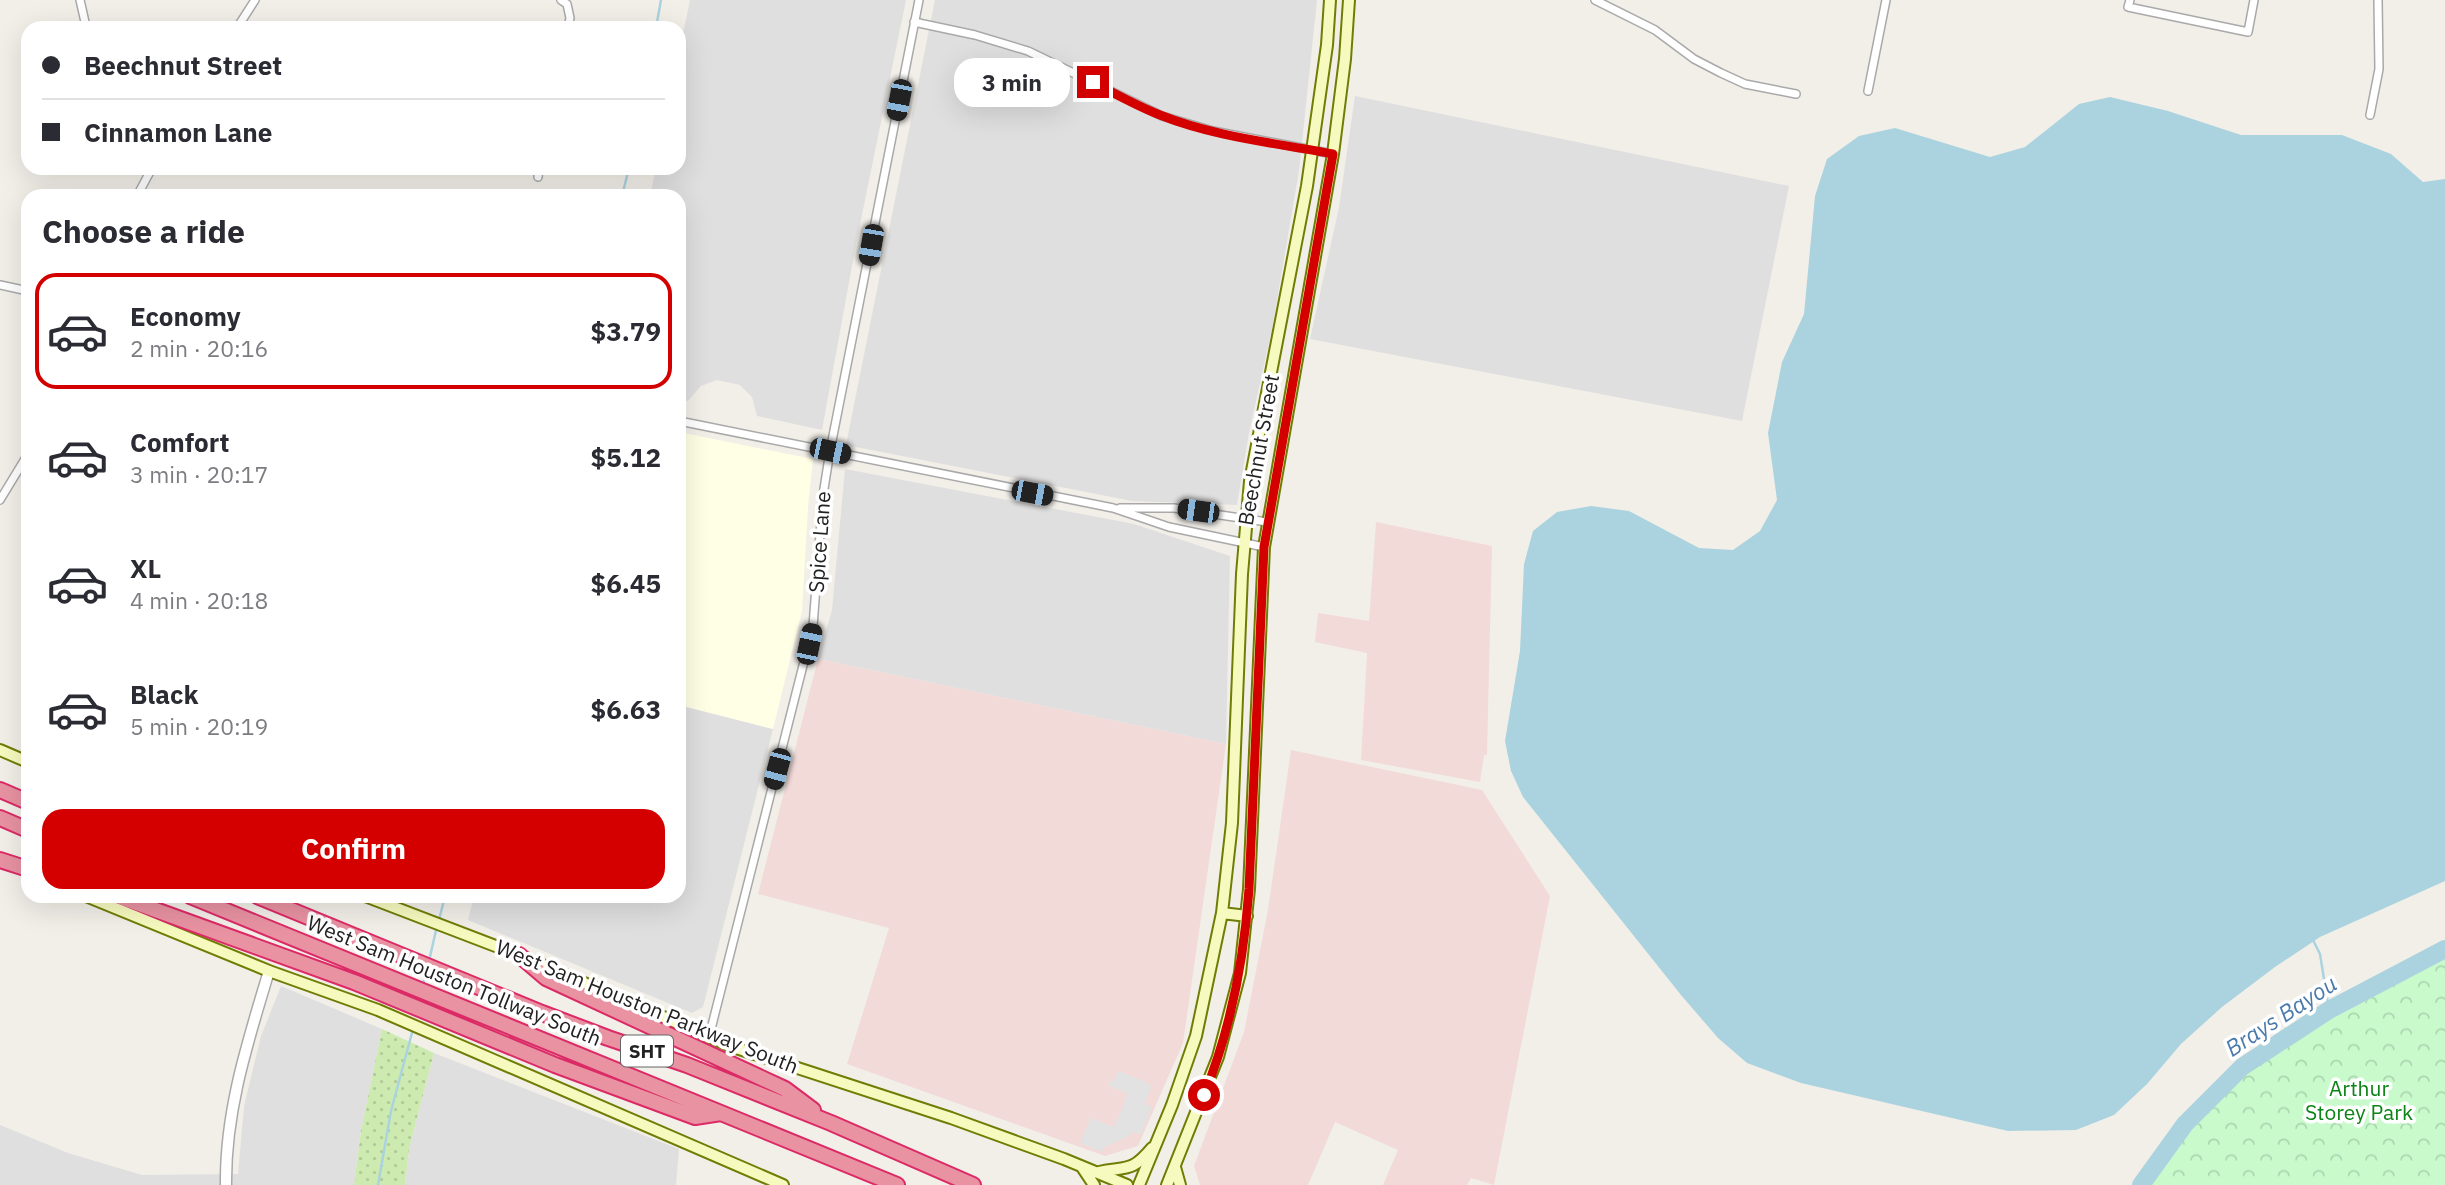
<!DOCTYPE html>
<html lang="en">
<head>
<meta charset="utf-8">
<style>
  body { margin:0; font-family:"IBM Plex Sans",sans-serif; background:#f7f7f7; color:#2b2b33; height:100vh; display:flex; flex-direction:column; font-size:26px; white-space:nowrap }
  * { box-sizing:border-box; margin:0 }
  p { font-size:23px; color:#7c7c81 }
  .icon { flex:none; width:38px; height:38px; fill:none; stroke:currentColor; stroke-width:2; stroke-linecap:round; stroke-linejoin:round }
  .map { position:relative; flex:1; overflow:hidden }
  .panel { position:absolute; left:21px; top:189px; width:665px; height:714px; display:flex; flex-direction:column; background:#fff; border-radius:21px; box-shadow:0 7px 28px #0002 }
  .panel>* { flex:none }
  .banner { position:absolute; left:21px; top:21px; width:665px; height:154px; border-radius:21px; box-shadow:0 7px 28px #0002; display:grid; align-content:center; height:154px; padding:0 21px; background:#fff }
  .end { position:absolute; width:32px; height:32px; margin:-16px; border:9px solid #d40000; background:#fff; box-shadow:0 0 0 4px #fff }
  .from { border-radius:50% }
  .bubble { position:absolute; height:49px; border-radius:21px; background:#fff; box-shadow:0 7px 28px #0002; font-size:23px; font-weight:800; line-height:49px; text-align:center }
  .car { position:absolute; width:21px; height:42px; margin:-21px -10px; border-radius:9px; box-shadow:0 0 5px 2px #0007; background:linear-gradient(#222 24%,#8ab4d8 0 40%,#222 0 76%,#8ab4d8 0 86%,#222 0) }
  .banner b { display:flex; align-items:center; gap:24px; height:66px; font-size:26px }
  .banner b+b { border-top:2px solid #e1e1e2 }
  .banner i { width:18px; height:18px; background:#2b2b33 }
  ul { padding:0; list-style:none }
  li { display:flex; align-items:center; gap:21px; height:116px; margin:0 14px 10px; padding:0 7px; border:4px solid transparent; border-radius:21px }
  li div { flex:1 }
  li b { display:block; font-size:26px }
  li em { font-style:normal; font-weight:800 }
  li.current { border-color:#d40000 }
  li>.icon { width:63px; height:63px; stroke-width:1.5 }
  h2 { padding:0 21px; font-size:32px; line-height:84px }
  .button { display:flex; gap:14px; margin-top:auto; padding:14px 21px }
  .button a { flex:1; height:80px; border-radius:21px; background:#d40000; color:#fff; font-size:28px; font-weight:800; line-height:80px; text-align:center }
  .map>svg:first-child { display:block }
  .residential { fill:#e0dfdf }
  .commercial { fill:#f2dad9 }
  .education { fill:#ffffe5 }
  .grass { fill:url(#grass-dots) }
  .park { fill:url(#park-crowns) }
  .parking { fill:#e2e2e2 }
  .water { fill:#aad3df }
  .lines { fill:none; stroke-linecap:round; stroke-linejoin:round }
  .stream { stroke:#aad3df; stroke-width:2.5 }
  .river { stroke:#aad3df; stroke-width:18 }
  .minor-casing { stroke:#a9a9a9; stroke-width:10 }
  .tertiary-casing { stroke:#a9a9a9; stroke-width:13 }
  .secondary-casing { stroke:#707d05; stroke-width:14 }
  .motorway-casing { stroke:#dc2a67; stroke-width:18 }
  .minor { stroke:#fff; stroke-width:7 }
  .tertiary { stroke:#fff; stroke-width:10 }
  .secondary { stroke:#f7fabf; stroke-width:10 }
  .motorway { stroke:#e892a2; stroke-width:14 }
  .route { stroke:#d40000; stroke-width:9 }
  .labels { text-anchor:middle; stroke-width:7; stroke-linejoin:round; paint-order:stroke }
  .shield { fill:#fff; stroke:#646464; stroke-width:2 }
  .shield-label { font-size:19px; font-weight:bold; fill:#222 }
  .street-label { font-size:21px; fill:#222; stroke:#fff }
  .park-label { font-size:21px; fill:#0c8416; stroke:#fff }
  .water-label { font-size:23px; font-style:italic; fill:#4a7aab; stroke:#fff }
</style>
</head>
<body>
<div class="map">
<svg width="2445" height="1185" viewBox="0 0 2445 1185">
  <defs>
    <pattern id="grass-dots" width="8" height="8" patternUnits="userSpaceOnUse" patternTransform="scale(1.75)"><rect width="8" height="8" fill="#cdebb0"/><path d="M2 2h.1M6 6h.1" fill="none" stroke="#b0c997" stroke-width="1.8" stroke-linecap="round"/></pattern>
    <pattern id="park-crowns" width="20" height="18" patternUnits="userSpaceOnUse" patternTransform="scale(1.75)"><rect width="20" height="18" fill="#c8facc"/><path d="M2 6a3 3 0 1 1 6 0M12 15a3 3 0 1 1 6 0" fill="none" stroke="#acd6af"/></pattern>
  </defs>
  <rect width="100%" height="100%" fill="#f2efe9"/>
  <path class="residential" d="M690,0H906L856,244L822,430L757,416L752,397L740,385L717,380L701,386L688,401L679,399V196H650L656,168H679V53Z
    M935,0H1317L1299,171L1273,324L1249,433L1237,505L1132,501L846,445Z
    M1355,96L1789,186L1742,421L1310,339L1339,207Z
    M845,469L1134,524L1230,556L1226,744L818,659L832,610Z
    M679,705L773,729L703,1007L692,1013L468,920L474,896H679Z
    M281,986L382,1029L361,1131L354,1185H0V1125L68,1153L142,1175L238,1174L244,1106L261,1036Z
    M434,1053L679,1149L676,1185H405L409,1149Z"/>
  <path class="commercial" d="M1376,522L1492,546L1487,755H1484L1480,782L1361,760L1367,653L1315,642L1318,613L1369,621Z
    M818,659L1226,744L1183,1043L1138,1146L1105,1156L847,1064L889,928L758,894Z
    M1291,750L1482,790L1550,896L1494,1185L1471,1178L1467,1185H1383L1398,1150L1335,1122L1308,1185H1200L1194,1166L1244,1032L1268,910Z"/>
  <path class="education" d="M679,432L813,459L808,507L802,611L773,729L679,705Z"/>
  <path class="grass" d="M382,1029L434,1053L409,1149L405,1185H354L361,1131Z"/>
  <path class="park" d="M2445,959V1185H2150L2185,1134L2245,1071L2329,1020Z"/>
  <path class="parking" d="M1119,1071L1148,1083L1151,1088L1144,1103L1152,1107L1141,1134L1133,1132L1127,1137L1105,1147L1102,1152L1080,1143L1091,1118L1114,1127L1128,1094L1107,1085L1115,1078Z"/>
  <path class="water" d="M2110,97L2168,111L2241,135H2342L2391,154L2423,182L2445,179V881L2320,937L2275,967L2222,1007L2181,1044L2147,1084L2114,1115L2076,1130L2008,1131L1801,1083L1747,1063L1718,1038L1681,995L1523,797L1511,771L1505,741L1520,651L1524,564L1533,531L1557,512L1591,506L1629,511L1699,548L1733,550L1760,531L1777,500L1768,433L1782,362L1804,314L1815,196L1827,159L1859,136L1895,128L1990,157L2025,147L2079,104Z"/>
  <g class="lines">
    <path class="stream" d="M656,28L661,0
      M622,196L629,168
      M439,920L445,896
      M2313,940L2320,954L2329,1010
      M429,961L437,926
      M423,985L426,971
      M378,1185L391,1111L413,1029"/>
    <path class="river" d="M2141,1185L2185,1124L2242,1067L2329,1010L2445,949"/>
    <g class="minor-casing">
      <path id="minor" d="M80,0L85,22
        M561,0L567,4L570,18L568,28
        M1595,0L1655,30L1694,59L1721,73L1745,84L1796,94
        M2130,0L2128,7L2248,32L2254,0
        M914,22L975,35L1028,51L1162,116L1213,131L1333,154
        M237,28L255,0
        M1868,91L1886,0
        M2370,115L2379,69L2378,0
        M538,177L539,168
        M137,196L152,168
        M0,285L28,291
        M679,421L1113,508L1169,527L1264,547
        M0,500L28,454
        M1120,508H1174L1267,522
        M709,1037L813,626L823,495L830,451L919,0"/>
    </g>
    <g class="tertiary-casing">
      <path id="tertiary" d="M226,1185C225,1111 248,1041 269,971"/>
    </g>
    <g class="secondary-casing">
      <path id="secondary" d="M0,750L28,762
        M86,896L269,971L378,1010L783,1185
        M365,896L519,955L733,1047L951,1118L1064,1159L1127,1185
        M1222,913L1247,916
        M1082,1167L1094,1185
        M1175,1167L1180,1185
        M1099,1172C1127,1166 1131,1173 1152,1148
        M1139,1185L1172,1105L1196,1036L1222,913L1232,823L1242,574L1250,481L1307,186L1327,45L1330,0
        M1167,1185L1218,1057L1240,973L1249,889L1264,547L1333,154L1345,59L1349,0"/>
    </g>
    <g class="motorway-casing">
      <path id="motorway" d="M0,790L28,802
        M0,818L28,830
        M0,860L28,869
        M117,896L354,982L555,1065L695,1117L721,1113
        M190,896L897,1185
        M257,896L542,1013L608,1038L687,1065L831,1123L973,1185
        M519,955L546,978L785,1089L813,1110"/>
    </g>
    <use href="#minor" class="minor"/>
    <use href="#tertiary" class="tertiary"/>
    <use href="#secondary" class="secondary"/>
    <use href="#motorway" class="motorway"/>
  </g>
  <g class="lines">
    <path class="route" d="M1093,82C1115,94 1137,106 1160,115C1215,137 1276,143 1333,154L1264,547L1249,889C1244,960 1231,1029 1204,1095"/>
  </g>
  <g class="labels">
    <rect class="shield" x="621" y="1035.5" width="52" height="31" rx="5"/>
    <g class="shield-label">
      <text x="647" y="1058">SHT</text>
    </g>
    <g class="street-label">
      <text transform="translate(1259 450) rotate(-80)" y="7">Beechnut Street</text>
      <text transform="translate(820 542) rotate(-86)" y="7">Spice Lane</text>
      <text transform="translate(454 981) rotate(22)" y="7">West Sam Houston Tollway South</text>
      <text transform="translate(647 1007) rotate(22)" y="7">West Sam Houston Parkway South</text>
    </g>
    <g class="park-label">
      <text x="2359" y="1096">Arthur<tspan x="2359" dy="24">Storey Park</tspan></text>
    </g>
    <g class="water-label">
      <text transform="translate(2281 1016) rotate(-33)" y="8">Brays Bayou</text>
    </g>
  </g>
</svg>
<i class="end from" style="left:1204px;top:1095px"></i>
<i class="end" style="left:1093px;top:82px"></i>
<div class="bubble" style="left:954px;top:58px;width:116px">3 min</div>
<i class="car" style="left:899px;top:100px;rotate:191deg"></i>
<i class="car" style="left:871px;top:245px;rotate:190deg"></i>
<i class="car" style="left:830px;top:451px;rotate:102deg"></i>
<i class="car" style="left:1032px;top:493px;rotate:101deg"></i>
<i class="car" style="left:1198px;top:511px;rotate:278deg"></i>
<i class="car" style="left:809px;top:644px;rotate:12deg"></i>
<i class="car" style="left:777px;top:769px;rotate:195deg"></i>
<div class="banner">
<b><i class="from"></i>Beechnut Street</b>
<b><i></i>Cinnamon Lane</b>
</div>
<section class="panel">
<h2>Choose a ride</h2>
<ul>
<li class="current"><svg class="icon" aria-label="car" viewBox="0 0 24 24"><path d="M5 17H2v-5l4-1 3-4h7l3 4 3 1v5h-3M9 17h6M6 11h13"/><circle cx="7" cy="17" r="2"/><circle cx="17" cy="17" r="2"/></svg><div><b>Economy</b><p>2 min · 20:16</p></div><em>$3.79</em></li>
<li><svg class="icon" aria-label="car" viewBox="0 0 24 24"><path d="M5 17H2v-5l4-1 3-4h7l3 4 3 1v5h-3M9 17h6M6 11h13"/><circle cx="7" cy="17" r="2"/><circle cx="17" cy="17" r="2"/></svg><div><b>Comfort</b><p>3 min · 20:17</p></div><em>$5.12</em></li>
<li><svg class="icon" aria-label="car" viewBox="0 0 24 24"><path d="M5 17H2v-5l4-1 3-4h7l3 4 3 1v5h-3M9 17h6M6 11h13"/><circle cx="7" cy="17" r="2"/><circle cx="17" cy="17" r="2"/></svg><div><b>XL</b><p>4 min · 20:18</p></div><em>$6.45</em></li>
<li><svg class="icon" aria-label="car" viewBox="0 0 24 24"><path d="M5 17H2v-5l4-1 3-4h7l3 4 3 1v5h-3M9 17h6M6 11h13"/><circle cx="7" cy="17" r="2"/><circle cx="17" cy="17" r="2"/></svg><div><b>Black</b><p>5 min · 20:19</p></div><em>$6.63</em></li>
</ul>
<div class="button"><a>Confirm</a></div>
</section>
</div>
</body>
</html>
